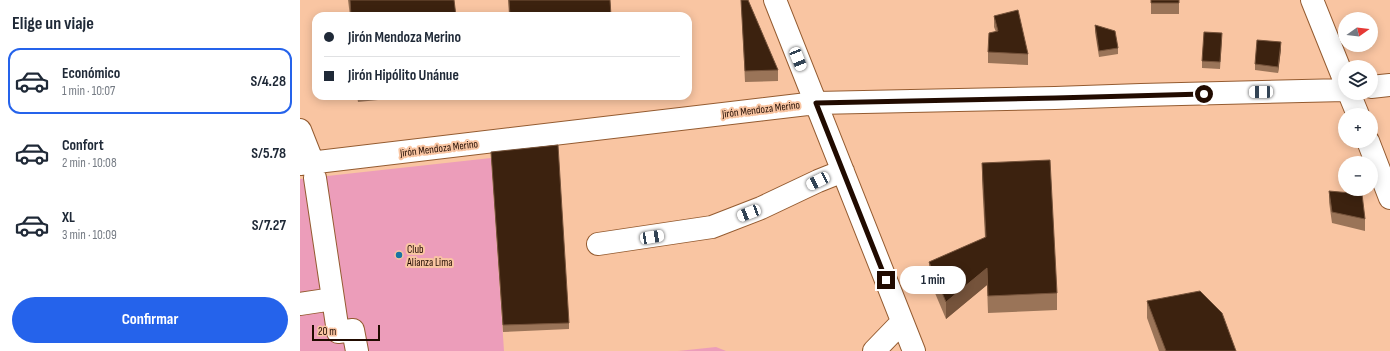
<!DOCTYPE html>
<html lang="es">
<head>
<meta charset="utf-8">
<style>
  body { margin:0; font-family:"Sofia Sans Condensed",sans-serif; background:#f6f6f7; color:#1f2937; height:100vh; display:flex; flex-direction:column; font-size:15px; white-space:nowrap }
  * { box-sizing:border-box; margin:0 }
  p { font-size:13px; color:#747a83 }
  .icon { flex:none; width:22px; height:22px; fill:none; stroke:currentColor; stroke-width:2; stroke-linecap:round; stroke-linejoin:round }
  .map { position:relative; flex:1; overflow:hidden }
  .drawer { display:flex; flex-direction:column; background:#fff; width:300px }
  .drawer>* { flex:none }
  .hud { position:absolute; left:12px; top:12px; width:380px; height:88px; border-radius:12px; box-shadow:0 2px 10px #0003; display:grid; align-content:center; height:88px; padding:0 12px; background:#fff }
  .needle { width:26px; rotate:76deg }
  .controls { position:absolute; left:1038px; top:12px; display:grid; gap:8px }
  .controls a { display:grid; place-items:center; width:40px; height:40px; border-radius:50%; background:#fff; box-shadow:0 2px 10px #0003; font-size:20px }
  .scale { position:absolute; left:12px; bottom:10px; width:68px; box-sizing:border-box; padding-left:4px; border:2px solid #210b00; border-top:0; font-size:11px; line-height:14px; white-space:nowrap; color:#210b00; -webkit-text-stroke:3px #f9c5a2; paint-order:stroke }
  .end { position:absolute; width:18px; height:18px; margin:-9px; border:5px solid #210b00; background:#fff; box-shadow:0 0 0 2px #fff }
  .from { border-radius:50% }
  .bubble { position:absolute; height:28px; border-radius:14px; background:#fff; box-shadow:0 2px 10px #0003; font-size:13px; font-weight:700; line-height:28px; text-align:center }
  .car { position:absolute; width:12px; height:24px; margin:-12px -6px; border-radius:5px; box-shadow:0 0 3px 1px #0007; background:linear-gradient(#fff 24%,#345 0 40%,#fff 0 76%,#345 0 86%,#fff 0) }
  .hud b { display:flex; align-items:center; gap:14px; height:38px; font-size:15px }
  .hud b+b { border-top:1px solid #e0e1e3 }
  .hud i { width:10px; height:10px; background:#1f2937 }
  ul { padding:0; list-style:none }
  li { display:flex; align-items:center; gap:12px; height:66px; margin:0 8px 6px; padding:0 4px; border:2px solid transparent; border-radius:12px }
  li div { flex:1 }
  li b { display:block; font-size:15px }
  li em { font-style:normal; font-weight:700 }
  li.selected { border-color:#2563eb }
  li>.icon { width:36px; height:36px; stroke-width:1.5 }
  h2 { padding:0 12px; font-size:18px; line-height:48px }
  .primary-button { display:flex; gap:8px; margin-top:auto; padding:8px 12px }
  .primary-button a { flex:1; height:46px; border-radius:24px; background:#2563eb; color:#fff; font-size:16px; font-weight:700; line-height:46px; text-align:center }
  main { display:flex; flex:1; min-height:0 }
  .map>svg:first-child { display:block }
  .green { fill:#ec9dba }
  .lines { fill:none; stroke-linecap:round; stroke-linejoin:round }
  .minor-casing { stroke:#945b30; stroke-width:24 }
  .minor { stroke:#fff; stroke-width:22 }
  .wall { fill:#9a7458 }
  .shaded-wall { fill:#75533b }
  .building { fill:#3c220f; stroke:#75533b }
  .route { stroke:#210b00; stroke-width:5 }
  .poi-dot { fill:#1775a3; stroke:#f9c5a2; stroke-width:1.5 }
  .labels { text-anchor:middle; stroke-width:4; stroke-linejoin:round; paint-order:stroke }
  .street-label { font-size:11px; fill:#210b00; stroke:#f9c5a2 }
  .poi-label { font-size:11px; fill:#210b00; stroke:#f9c5a2; text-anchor:start }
</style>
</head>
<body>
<main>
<section class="drawer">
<h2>Elige un viaje</h2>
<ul>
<li class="selected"><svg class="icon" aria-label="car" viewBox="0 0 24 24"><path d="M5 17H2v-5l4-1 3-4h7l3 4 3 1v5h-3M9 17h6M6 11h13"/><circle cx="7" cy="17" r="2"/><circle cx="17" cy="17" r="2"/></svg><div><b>Económico</b><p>1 min · 10:07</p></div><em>S/4.28</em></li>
<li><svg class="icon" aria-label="car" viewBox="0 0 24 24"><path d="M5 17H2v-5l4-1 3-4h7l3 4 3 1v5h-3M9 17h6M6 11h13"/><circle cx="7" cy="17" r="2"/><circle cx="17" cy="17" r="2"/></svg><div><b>Confort</b><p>2 min · 10:08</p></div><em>S/5.78</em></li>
<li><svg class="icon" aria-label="car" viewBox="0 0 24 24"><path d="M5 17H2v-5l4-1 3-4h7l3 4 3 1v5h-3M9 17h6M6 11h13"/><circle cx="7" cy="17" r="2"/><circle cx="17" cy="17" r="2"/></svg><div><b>XL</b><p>3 min · 10:09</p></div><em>S/7.27</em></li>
</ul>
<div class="primary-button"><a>Confirmar</a></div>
</section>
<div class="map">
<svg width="1090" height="351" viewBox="0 0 1090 351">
  <rect width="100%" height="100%" fill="#f9c5a2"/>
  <path class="green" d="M191,158L204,351H0V179Z
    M416,347L426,351H378Z"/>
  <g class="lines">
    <g class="minor-casing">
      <path id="minor" d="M475,0L614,351
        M1012,0L1045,82
        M1071,87L1090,85
        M1049,93L1058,115
        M0,130L13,163
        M1068,141L1090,198
        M0,164L516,103L755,98L841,95L1045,90
        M15,178L38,332L53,330L57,351
        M298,244L412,227L461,208L518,181L543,171
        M0,304L33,299
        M574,351L602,322"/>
    </g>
    <use href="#minor" class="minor"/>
  </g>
  <path class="wall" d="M48,0H154L156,16H50Z
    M208,0H310L311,16H209Z
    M441,0H448L478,70V81L445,82Z
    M851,0H879V14H851Z
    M694,16L728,54V65L688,63V52L696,32L694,27Z
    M795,25L818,48V54L799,57L795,32Z
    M922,39L920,69L902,68V61Z
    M981,49L978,73L955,70V64Z
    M57,96H118L58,102Z
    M191,152L269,323V329L203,332Z
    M682,163L757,293V310L688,313L687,285L646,319L629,279V262L685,238L682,180Z
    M1029,191L1065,219V231L1032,223L1029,202Z
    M847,301L936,351H859L847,318Z"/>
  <path class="shaded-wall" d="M981,42V49L978,73V67Z
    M687,268V285L646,319V302Z"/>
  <path class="building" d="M50,0H154L156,16H51Z
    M209,0H310L311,16H210Z
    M441,0H448L478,70L445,71Z
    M851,0H879V3H851Z
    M718,10L728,54L688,52L689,33L698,31L694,16Z
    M795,25L815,31L818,48L799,51Z
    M904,32L922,33L920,62L902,61Z
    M957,40L981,42L978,67L955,64Z
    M258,145L269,323L203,325L191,152Z
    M750,160L757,293L688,296L687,268L646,302L629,262L686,237L682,163Z
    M1029,191L1062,194L1065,219L1032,212Z
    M900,291L922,313L936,351H866L847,301Z"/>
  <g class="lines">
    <path class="route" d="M586,280L516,103L755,98L904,94"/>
  </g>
  <circle class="poi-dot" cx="99" cy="255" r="4"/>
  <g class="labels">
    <g class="street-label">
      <text transform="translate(461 109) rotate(-7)" y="4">Jirón Mendoza Merino</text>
      <text transform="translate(139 148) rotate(-7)" y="4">Jirón Mendoza Merino</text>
    </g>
    <g class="poi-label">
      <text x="107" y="253">Club<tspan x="107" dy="13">Alianza Lima</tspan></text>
    </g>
  </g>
</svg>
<div class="controls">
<a><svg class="needle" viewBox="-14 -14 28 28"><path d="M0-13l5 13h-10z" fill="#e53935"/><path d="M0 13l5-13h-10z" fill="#747a83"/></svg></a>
<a><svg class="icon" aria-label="layers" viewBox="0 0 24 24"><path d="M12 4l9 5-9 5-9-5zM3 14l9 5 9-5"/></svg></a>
<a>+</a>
<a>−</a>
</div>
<div class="scale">20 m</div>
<i class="end from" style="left:904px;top:94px"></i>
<i class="end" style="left:586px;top:280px"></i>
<div class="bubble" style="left:600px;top:266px;width:66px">1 min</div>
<i class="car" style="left:498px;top:59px;rotate:158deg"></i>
<i class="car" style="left:961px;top:92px;rotate:269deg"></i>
<i class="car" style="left:518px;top:181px;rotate:244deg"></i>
<i class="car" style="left:449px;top:213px;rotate:249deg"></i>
<i class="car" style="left:352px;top:237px;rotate:81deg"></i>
<div class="hud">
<b><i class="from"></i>Jirón Mendoza Merino</b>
<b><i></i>Jirón Hipólito Unánue</b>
</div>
</div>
</main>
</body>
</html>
